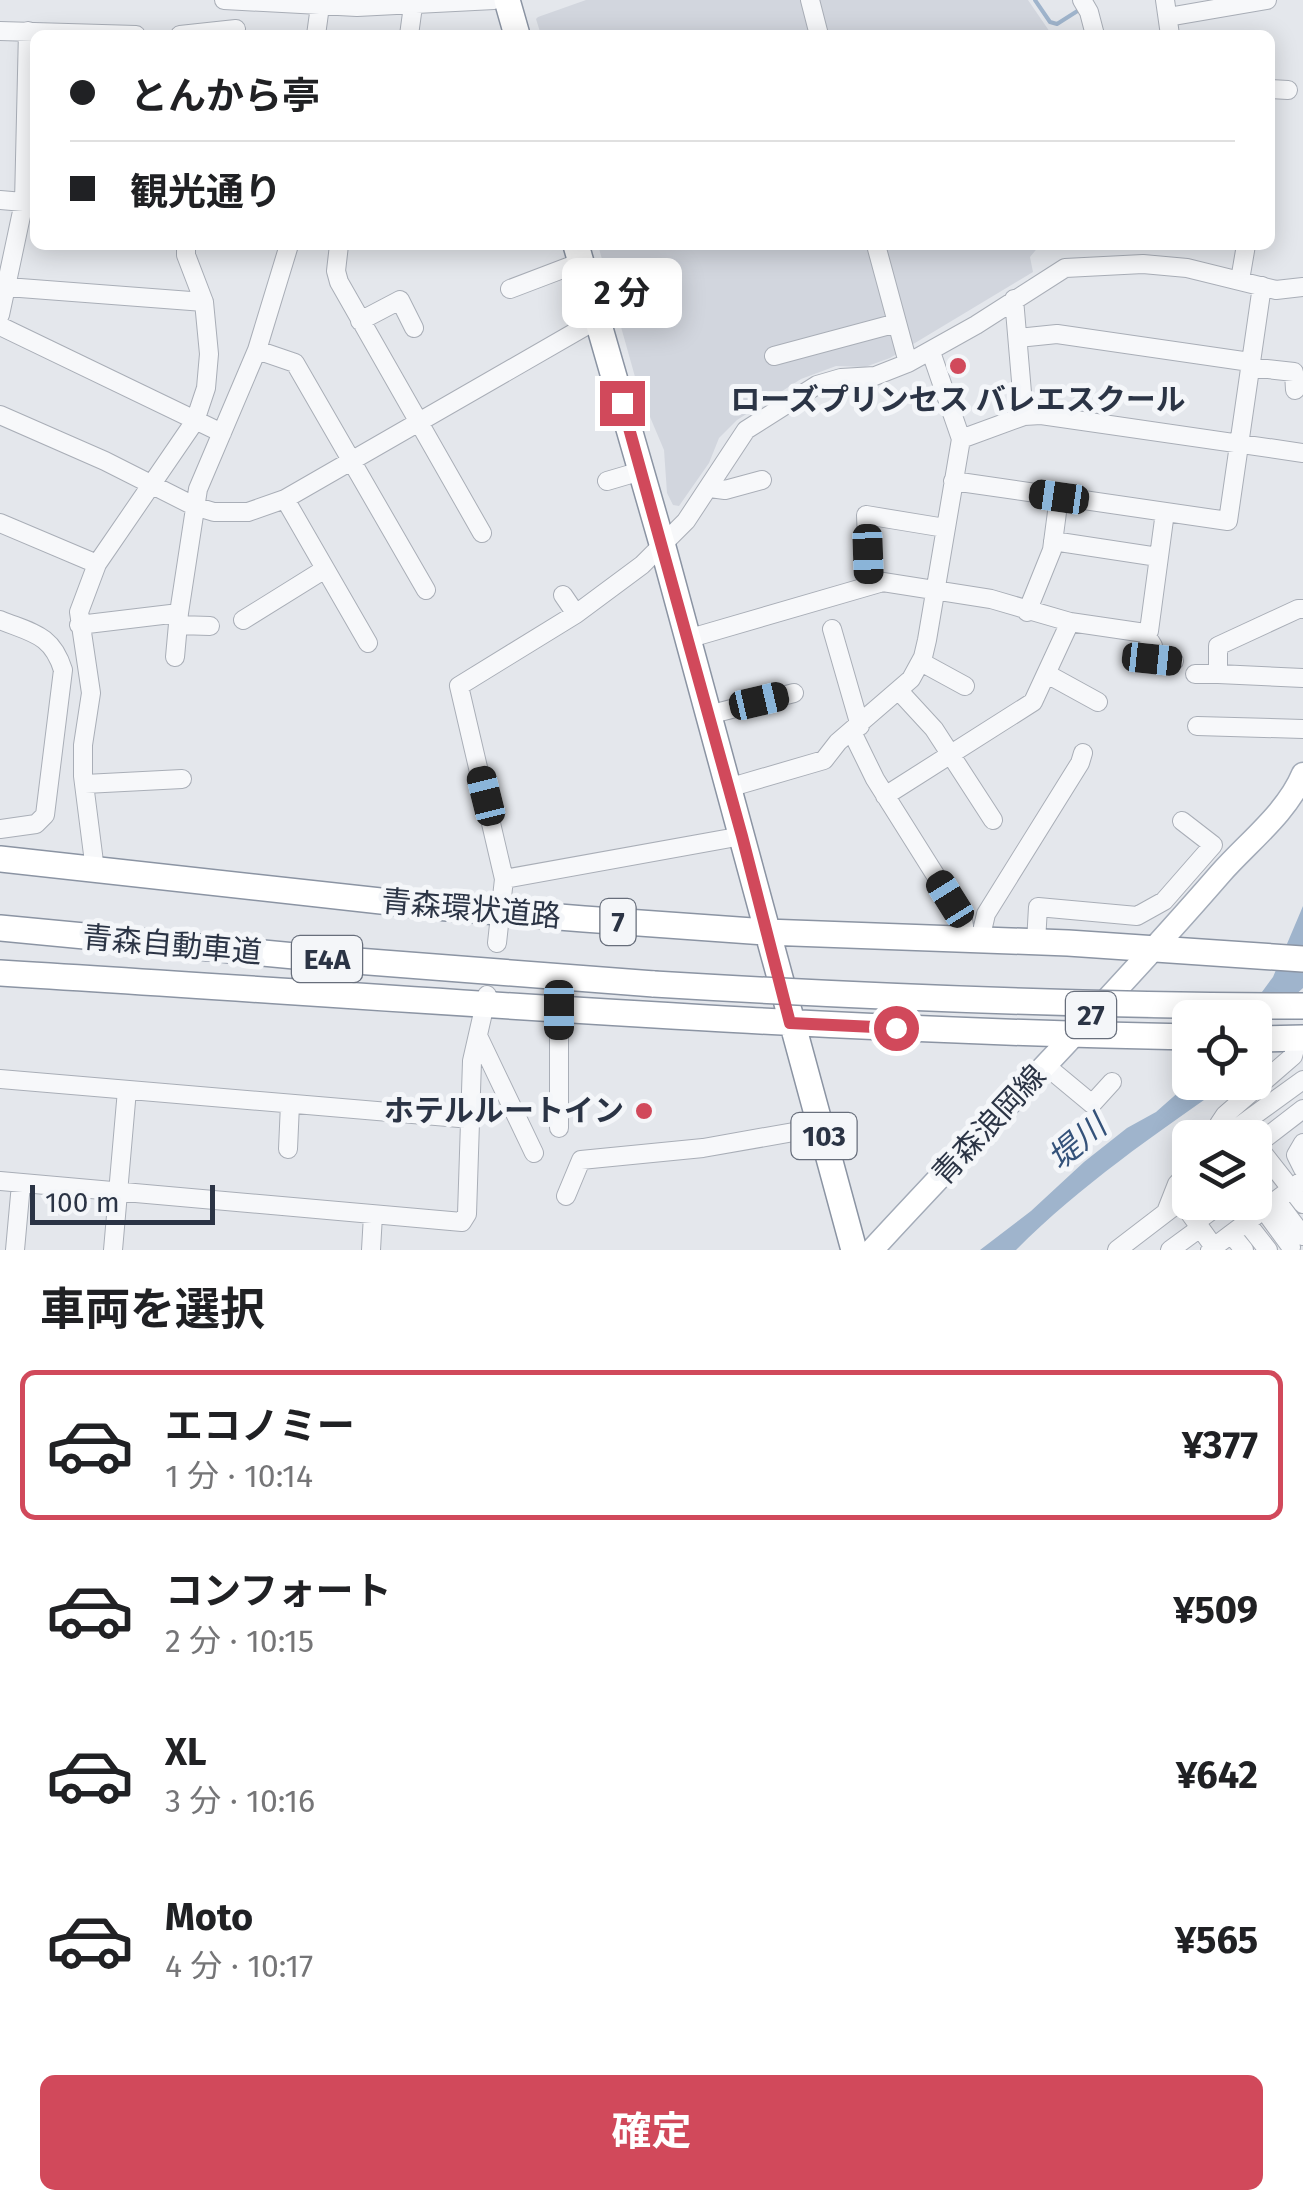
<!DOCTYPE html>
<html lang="ja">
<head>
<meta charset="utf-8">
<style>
  body { margin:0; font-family:"Fira Sans","Noto Sans JP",sans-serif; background:#f2f2f2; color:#202124; height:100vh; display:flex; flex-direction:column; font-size:38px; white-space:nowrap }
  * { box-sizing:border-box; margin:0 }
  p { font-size:32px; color:#757577 }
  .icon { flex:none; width:55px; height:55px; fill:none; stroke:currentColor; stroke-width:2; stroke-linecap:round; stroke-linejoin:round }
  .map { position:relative; height:1250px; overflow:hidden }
  .sheet { display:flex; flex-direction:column; background:#fff; flex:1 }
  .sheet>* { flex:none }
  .banner { position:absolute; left:30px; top:30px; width:1245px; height:220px; border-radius:15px; box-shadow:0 5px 25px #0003; display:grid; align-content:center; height:220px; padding:0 40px; background:#fff }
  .fabs { position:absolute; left:1172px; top:1000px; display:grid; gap:20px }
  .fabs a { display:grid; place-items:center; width:100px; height:100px; border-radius:15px; background:#fff; box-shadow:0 5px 25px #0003; font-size:50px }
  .scale { position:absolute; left:30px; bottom:25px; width:185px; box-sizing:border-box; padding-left:10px; border:5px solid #2b3445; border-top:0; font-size:28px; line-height:35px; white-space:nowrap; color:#2b3445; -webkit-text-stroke:8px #f4f6f9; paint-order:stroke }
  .end { position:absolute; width:45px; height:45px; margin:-22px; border:12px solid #d1495b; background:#fff; box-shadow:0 0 0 5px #fff }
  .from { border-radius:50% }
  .bubble { position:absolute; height:70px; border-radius:15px; background:#fff; box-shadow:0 5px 25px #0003; font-size:32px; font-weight:700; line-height:70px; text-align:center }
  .car { position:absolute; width:30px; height:60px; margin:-30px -15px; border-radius:12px; box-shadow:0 0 8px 2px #0007; background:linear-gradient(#222 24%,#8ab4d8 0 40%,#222 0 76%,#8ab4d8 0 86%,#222 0) }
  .banner b { display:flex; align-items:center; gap:35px; height:95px; font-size:38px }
  .banner b+b { border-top:2px solid #e0e0e0 }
  .banner i { width:25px; height:25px; background:#202124 }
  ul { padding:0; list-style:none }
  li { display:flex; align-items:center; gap:30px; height:150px; margin:0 20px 15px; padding:0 20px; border:5px solid transparent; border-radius:15px }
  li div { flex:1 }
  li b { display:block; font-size:38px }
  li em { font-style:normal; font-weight:700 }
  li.on { border-color:#d1495b }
  li>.icon { width:90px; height:90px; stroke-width:1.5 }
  h2 { padding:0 40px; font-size:45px; line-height:120px }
  .button { display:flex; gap:20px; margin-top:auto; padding:20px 40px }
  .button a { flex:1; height:115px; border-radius:15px; background:#d1495b; color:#fff; font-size:40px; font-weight:700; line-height:115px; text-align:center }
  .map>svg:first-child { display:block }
  .built { fill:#d2d6de }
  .water { fill:#9fb4cc }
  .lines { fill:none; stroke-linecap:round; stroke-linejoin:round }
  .stream { stroke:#9fb4cc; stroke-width:4 }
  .minor-casing { stroke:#a9aeb7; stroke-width:20 }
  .major-casing { stroke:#a3abb8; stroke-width:25 }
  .highway-casing { stroke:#8b94a3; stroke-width:28 }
  .minor { stroke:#f7f8fa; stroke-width:18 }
  .major { stroke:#fff; stroke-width:22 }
  .highway { stroke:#fff; stroke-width:25 }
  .highway-bridge-casing { stroke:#8b94a3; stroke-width:28; stroke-linecap:butt }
  .highway-bridge { stroke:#fff; stroke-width:25 }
  .route { stroke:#d1495b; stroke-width:12 }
  .poi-dot { fill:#d1495b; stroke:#f4f6f9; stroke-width:4 }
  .labels { text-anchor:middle; stroke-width:10; stroke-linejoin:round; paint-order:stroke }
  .shield { fill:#f4f6f9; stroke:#676e7b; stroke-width:2.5 }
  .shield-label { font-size:28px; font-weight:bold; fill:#2b3445 }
  .poi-label { font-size:30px; font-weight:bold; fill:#2b3445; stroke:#f4f6f9 }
  .street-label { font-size:30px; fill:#2b3445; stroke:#f4f6f9 }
  .water-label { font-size:32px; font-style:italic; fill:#34527a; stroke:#f4f6f9 }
</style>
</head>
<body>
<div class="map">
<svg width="1303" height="1250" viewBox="0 0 1303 1250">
  <rect width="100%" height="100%" fill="#e4e7ec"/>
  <path class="built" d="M586,0H1028L1052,35H541L536,19L538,17Z
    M598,245H1040L1030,257L1033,272L890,358L865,367L836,366L801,379L737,420L719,438L709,463L679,506L673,505L667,493L664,450L639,391Z"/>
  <path class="water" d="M1303,906V988L1262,1025L1255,1038V1018H1243L1273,977Z
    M1190,1082L1228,1083C1153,1136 1082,1184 1016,1250H980L1031,1211L1084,1162L1127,1128L1156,1112Z"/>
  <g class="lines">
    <path class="stream" d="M1035,0L1050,22L1057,24L1079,10"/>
    <g class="minor-casing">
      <path id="minor" d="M224,0L357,7L494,0
        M810,0L819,35
        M1082,0L1089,12L1095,35
        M1165,0L1170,35
        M1168,17L1267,0
        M0,31L136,35
        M180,35L236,29
        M316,35L320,6
        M409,35L413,6
        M1270,89L1288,90
        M0,200L35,203
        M339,245L336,271L339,282L482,533
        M876,245L908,363
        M1240,280L1246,245
        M7,287L204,302
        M510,289L581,262
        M1014,299L1024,416
        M0,315L24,202L28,31
        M360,321L400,300L414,328
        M0,326L222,433
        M1018,338L1057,334L1250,362
        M257,350L295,363L426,590
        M774,356L897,323
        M1249,367L1294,372L1295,390
        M0,415L105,461L194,506L214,512H248L285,499L598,319
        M961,439L1024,416L1041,415L1303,453
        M607,481L641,471
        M953,481L1228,521L1262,286
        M710,488L725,490L762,480
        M285,499L368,643
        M0,523L97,564
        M1053,541L1158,557
        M869,586L866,515L945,528
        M563,595L576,614
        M1303,609H1298L1218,646V674L1303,678
        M1027,612L1052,550L1059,497
        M0,620C32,633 52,634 63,670L45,815L36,824L0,829
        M243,620L325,569
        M79,625L179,613L198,489L257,350L289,245
        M178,625L210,626
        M832,629L860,726
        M1145,633L1153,646L1152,659L1174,661
        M687,639L883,582L991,599L1070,622L1145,633L1149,631L1165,512
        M175,657L179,613
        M921,662L965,686
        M1047,674L1098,702
        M1195,674H1218
        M899,691L934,729L993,820
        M708,715L794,693
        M1197,726L1303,729
        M852,732L875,779L963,919L966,940
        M85,784L182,779
        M728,788L824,760L838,742L911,679L923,657L927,640L961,439L931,352
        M885,796L1033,702L1070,622
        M95,870L83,776V745L91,693L79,612L97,564L195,421L206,388L209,354L204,302L186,255V245
        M504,879L742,836
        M980,940L986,914L1080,763L1083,753
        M1036,942L1038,907L1137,916L1164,901L1213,845L1182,821
        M497,943L504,879L459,686L576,614L642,565L686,521L746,430L817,385L841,378L875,376L908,363L976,325L1065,268L1143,264L1187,268L1276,290L1303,287
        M559,1011V1128
        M479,1038L534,1153
        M1045,1065L1092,1104L1112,1082
        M0,1079L471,1119
        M1225,1136L1219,1124L1225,1115L1293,1056L1298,1038
        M1223,1138L1303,1080
        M1255,1143L1303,1204
        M1303,1143L1296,1155L1303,1169
        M1255,1146L1303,1109
        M288,1149L290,1104
        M0,1181L462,1222L467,1214L472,1061L487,995
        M566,1196L581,1160L703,1148L822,1127
        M1276,1200L1303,1236
        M1181,1201L1216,1250
        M1264,1210L1291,1247
        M1166,1212L1177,1184L1190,1170
        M1196,1222L1223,1202
        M1246,1222L1268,1250
        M1231,1234L1244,1250
        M15,1250L21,1184
        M113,1250L127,1090
        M371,1250L373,1215
        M1117,1250L1190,1194
        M1170,1250L1200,1228
        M1210,1250L1303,1180"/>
    </g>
    <g class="major-casing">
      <path id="major" d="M872,1250C988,1124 1108,1003 1220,874C1247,843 1287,813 1303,774"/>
    </g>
    <g class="highway-casing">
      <path id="highway" d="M507,0L517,35
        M576,245L663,547L854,1250
        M0,859L435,907L584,919L766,932L1068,943L1303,959
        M0,928L305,957L654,984
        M0,973C397,997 792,1030 1190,1037
        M1255,1039L1303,1038"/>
    </g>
    <use href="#minor" class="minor"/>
    <use href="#major" class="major"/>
    <use href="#highway" class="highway"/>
    <g class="highway-bridge-casing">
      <path id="highway-bridge" d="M654,984C870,997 1086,1006 1303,1006"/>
    </g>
    <use href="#highway-bridge" class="highway-bridge"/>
  </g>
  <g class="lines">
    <path class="route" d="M622,403L742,836L790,1023L896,1028"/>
  </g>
  <g class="poi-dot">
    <circle cx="958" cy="366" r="10"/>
    <circle cx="644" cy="1111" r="10"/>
  </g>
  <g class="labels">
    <g class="shield">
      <rect x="600.5" y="899" width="35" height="46" rx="8"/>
      <rect x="292" y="936" width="70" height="46" rx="8"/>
      <rect x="1066" y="992" width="50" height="46" rx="8"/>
      <rect x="791.5" y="1113" width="65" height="46" rx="8"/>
    </g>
    <g class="shield-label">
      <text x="618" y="932">7</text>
      <text x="327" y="969">E4A</text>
      <text x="1091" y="1025">27</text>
      <text x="824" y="1146">103</text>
    </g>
    <g class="poi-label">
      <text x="958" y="410">ローズプリンセス バレエスクール</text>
      <text x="624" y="1121" text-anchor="end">ホテルルートイン</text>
    </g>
    <g class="street-label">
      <text transform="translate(471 909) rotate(5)" y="10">青森環状道路</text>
      <text transform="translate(172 945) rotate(5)" y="10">青森自動車道</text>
      <text transform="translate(989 1125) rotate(-47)" y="10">青森浪岡線</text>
    </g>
    <g class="water-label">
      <text transform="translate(1077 1142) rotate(-40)" y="11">堤川</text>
    </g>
  </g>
</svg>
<div class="fabs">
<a><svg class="icon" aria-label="locate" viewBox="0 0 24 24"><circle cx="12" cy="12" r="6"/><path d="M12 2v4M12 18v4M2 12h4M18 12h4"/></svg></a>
<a><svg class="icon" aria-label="layers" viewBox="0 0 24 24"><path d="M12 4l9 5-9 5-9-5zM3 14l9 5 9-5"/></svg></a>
</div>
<div class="scale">100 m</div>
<i class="end from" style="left:896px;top:1028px"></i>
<i class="end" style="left:622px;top:403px"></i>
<div class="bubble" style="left:562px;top:258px;width:120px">2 分</div>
<i class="car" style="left:1059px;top:497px;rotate:278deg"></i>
<i class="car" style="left:868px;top:554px;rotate:178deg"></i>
<i class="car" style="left:1152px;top:659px;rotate:96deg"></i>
<i class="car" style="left:759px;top:701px;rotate:77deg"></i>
<i class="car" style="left:486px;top:796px;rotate:346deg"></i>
<i class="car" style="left:950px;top:899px;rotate:328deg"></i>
<i class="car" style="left:559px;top:1010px;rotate:180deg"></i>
<div class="banner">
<b><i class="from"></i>とんから亭</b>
<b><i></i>観光通り</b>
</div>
</div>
<section class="sheet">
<h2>車両を選択</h2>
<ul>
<li class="on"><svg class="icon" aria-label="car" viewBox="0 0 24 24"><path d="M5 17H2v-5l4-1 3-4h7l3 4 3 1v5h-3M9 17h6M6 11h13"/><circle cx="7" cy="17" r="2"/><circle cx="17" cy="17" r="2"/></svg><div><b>エコノミー</b><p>1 分 · 10:14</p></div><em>¥377</em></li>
<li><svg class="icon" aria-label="car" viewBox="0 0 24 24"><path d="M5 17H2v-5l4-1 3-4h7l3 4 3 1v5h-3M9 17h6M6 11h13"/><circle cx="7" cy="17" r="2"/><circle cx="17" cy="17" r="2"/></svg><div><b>コンフォート</b><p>2 分 · 10:15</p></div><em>¥509</em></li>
<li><svg class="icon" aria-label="car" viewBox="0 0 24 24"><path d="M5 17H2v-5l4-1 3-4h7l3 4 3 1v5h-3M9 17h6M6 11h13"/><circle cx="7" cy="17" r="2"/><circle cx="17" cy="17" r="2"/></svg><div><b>XL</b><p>3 分 · 10:16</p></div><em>¥642</em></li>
<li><svg class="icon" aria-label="car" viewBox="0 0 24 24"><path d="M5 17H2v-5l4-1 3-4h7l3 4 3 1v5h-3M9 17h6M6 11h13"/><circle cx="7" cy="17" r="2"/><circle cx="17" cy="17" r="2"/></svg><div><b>Moto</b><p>4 分 · 10:17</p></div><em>¥565</em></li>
</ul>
<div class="button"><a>確定</a></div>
</section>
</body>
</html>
